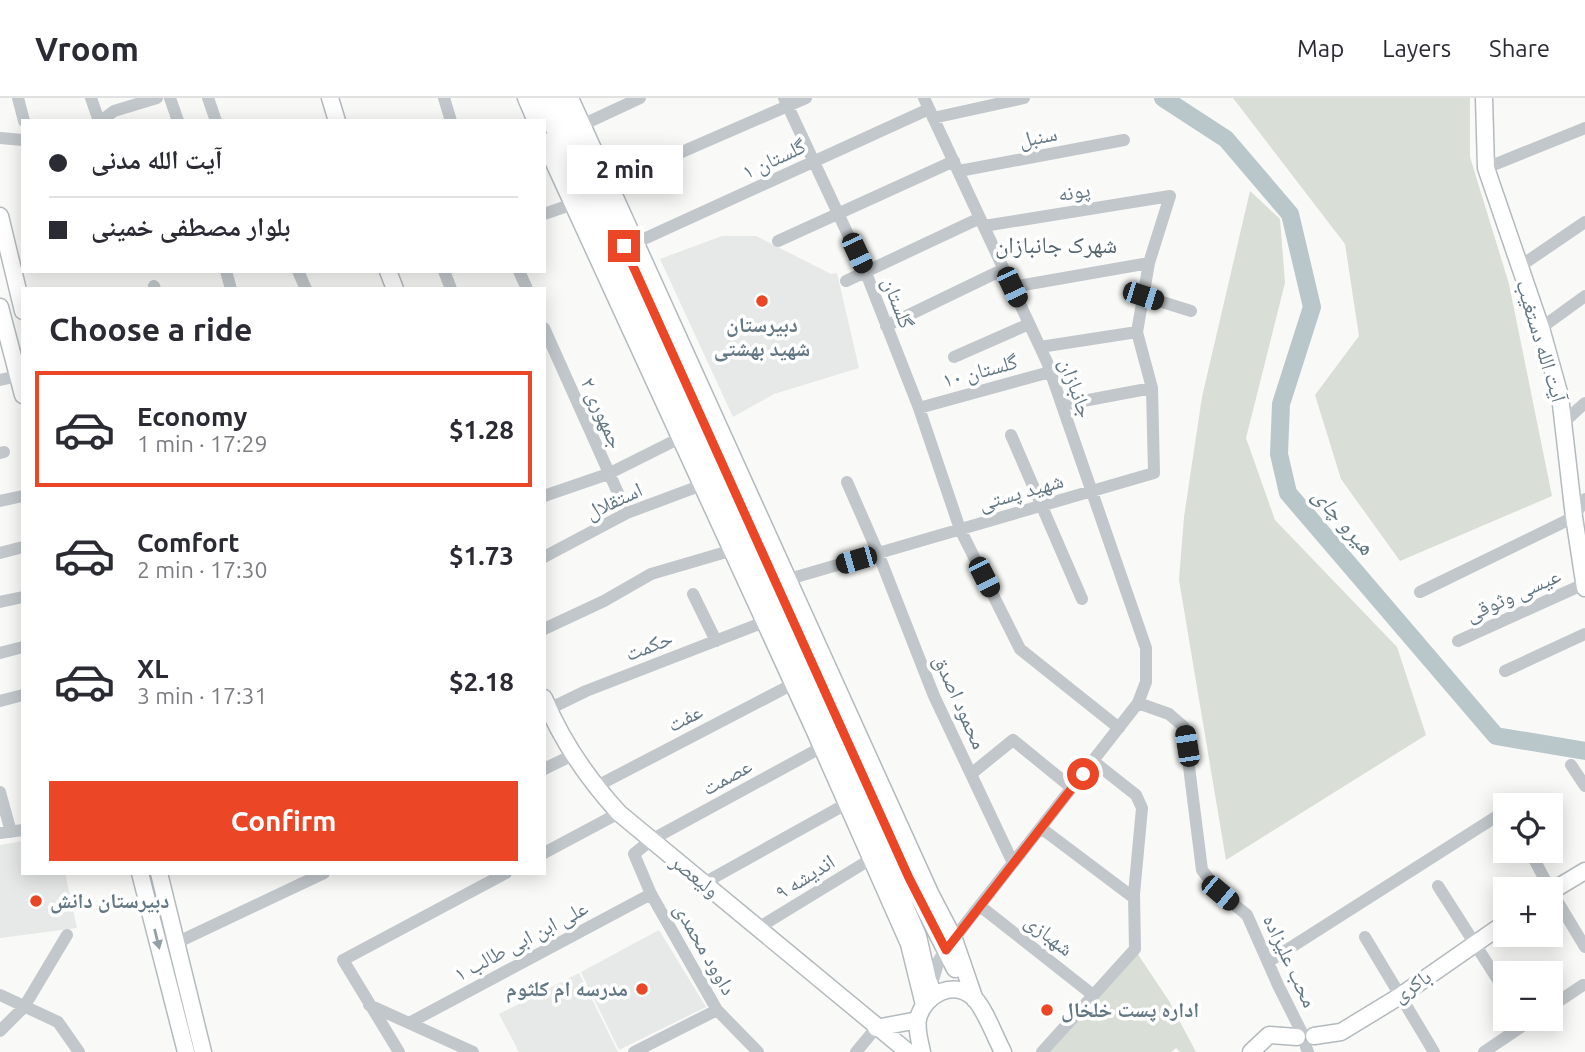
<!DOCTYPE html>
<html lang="en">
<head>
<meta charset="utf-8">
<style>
  body { margin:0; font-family:Ubuntu,"Noto Naskh Arabic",sans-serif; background:#f7f7f7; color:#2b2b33; height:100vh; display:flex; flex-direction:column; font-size:26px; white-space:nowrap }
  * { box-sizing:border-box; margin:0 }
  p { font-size:23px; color:#7c7c81 }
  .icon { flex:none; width:38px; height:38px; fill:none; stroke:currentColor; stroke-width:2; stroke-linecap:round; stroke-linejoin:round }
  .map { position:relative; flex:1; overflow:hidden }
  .drawer { position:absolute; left:21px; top:189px; width:525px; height:588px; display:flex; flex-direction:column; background:#fff; border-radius:0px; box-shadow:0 4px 18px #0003 }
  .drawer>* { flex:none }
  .top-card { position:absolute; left:21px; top:21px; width:525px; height:154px; border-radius:0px; box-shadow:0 4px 18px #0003; display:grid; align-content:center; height:154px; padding:0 28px; background:#fff }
  .buttons { position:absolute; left:1493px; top:695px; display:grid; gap:14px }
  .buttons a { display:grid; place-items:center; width:70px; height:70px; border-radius:0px; background:#fff; box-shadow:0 4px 18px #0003; font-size:35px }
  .end { position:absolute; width:32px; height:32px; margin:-16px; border:9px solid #eb4625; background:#fff; box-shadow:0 0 0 4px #fff }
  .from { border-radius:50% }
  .bubble { position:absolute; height:49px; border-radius:0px; background:#fff; box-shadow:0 4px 18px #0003; font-size:23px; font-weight:700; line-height:49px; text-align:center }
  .car { position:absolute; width:21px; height:42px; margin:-21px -10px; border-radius:9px; box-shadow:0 0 5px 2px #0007; background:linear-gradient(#222 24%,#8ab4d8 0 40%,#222 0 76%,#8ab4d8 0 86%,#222 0) }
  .top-card b { display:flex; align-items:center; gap:24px; height:66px; font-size:26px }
  .top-card b+b { border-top:2px solid #e1e1e2 }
  .top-card i { width:18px; height:18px; background:#2b2b33 }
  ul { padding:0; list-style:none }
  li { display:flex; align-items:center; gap:21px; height:116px; margin:0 14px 10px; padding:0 14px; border:4px solid transparent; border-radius:0px }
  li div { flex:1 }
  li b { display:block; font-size:26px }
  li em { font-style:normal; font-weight:700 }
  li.selected { border-color:#eb4625 }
  li>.icon { width:63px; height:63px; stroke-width:1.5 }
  h2 { padding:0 28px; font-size:32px; line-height:84px }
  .button { display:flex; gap:14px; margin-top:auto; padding:14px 28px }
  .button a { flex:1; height:80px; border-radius:0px; background:#eb4625; color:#fff; font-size:28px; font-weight:700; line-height:80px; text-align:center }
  header { display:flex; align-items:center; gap:42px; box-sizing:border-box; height:98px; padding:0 35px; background:#fff; border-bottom:2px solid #e1e1e2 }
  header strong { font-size:33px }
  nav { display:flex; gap:38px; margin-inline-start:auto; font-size:24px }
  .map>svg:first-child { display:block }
  .built { fill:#e7e9e8 }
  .green { fill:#d9ded6 }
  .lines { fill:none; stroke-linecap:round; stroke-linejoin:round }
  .river { stroke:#b9c7cb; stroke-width:18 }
  .major-casing { stroke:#b3babe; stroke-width:19 }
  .minor { stroke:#c2c7cb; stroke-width:12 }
  .major { stroke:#fff; stroke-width:16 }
  .oneway { fill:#92a0a8 }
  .route { stroke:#eb4625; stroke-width:9 }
  .poi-dot { fill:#eb4625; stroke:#fff; stroke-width:2.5 }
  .labels { text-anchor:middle; stroke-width:7; stroke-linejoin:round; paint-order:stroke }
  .street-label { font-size:21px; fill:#637783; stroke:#fff }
  .poi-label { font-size:21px; font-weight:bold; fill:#637783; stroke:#fff; text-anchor:start }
  .neighbourhood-label { font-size:23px; fill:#55656e; stroke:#fff }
  .water-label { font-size:23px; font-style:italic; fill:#5e767d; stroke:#fff }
</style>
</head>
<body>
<header>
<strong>Vroom</strong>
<nav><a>Map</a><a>Layers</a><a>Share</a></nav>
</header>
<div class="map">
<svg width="1585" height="954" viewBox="0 0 1585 954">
  <rect width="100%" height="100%" fill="#f9f9f7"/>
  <path class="built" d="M722,138H756L831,176L837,175L859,270L774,296L733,319L660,161Z
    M23,743V775H65L77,830L0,840V747Z
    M659,832L706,909L619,952L581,874Z
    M579,875L618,954H519L499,916Z"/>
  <path class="green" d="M1233,0H1470V59L1509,186L1552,398L1400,463L1341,381L1315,297L1359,238L1345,146Z
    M1250,93L1280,121L1285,185L1246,340L1275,422L1397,549L1426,637L1226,762L1179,482L1184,419L1202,299Z
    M1137,855L1169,903L1196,954H1180L1176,950L1171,954H1046Z"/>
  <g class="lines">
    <path class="river" d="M1163,0L1226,41L1290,116L1312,209L1281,306L1279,356L1288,395L1496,638L1585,653"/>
    <g class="major-casing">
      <path id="major" d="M330,0L337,23
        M526,0L536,23
        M540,0L896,787L918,838L928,882L934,897
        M556,0L909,780L955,871
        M570,0L931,797L954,841L975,902
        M1484,0L1486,70L1541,230L1560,298L1574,419L1585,490
        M544,43L813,629L909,846L924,907
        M0,118L23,213
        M388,173L395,191
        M0,209L23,297
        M544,600C562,644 588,681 619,715L908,954
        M140,775L186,954
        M159,775L203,954
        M1550,794L1585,773
        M876,930L918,922
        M1314,938L1341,934L1400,898L1505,825
        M922,954C920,944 916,932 918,921C924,896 954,881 974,900C985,911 995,939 1003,954
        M1251,954L1269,937L1297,939"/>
    </g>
    <path class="minor" d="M18,0L24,23
      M91,0L99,23
      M170,0L178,23
      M208,0L216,23
      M444,0L451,23
      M784,0L866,175L919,310L960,431L1020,551L1119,630
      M924,0L1047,264L1146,550V584L1138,605L945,852L939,862L930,892
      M933,20L1024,0
      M101,23L114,13L157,0
      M582,27L640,0
      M0,40L23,42
      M1486,70L1585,30
      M959,73L1124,42
      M608,86L806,0
      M544,116L573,106
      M778,143L954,63
      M635,145L929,11
      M1519,169L1585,124
      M226,173L231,191
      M298,173L306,191
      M444,173L451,191
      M519,173L527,191
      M846,183L980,120
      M154,188L155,191
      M1012,189L1149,165
      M1143,198L1191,213
      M886,228L1004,171
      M544,230L627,415
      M1541,230L1585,198
      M1040,249L1137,234
      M954,259L1029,226
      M0,282L18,278
      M1062,307L1152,290
      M919,310L1050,274
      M1563,325L1585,305
      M1011,337L1082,501
      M0,355L4,354
      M847,384L878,455L934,598L1013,765
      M544,398L608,376L680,340
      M0,403L23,398
      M0,455L23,449
      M544,459L627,415L702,387
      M789,481L1154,375L1152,290L1137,234L1149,165L1170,98L984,128
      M1420,494L1574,419L1585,401
      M693,496L716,543
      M0,504L23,499
      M544,531L604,503L651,476L733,452
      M1458,543L1584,486
      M0,555L23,549
      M1505,573L1585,536
      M0,603L23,597
      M1138,605L1169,616L1184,629L1202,772L1220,795L1247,817L1278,887L1301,933
      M549,611L586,593L764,524
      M1571,667L1585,688
      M544,671L573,657
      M971,676L1013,642L1072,690
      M595,689L793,586
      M0,694L11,734
      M1041,730L1134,800
      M0,735L23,732
      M1529,752L1550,791
      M544,755L619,715
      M704,785L846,706
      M1438,788L1505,893
      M1550,791L1585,849
      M980,808L1093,897
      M758,830L871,761
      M1365,839L1434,954
      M176,845L324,775
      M1268,864L1505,713
      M0,897L58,924L79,954
      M369,907L473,954
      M1550,909L1583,887
      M409,925L651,796
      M0,933L24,909L67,837
      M1306,949L1308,954
      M399,954L343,862L506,775
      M634,954L717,912
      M758,954L717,912L651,796L634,756L651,742L822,649
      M856,954L876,930
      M1042,954L1135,851L1134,796L1142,710L1136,697L1093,663
      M1484,954L1534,920"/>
    <use href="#major" class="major"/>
  </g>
  <defs><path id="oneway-solid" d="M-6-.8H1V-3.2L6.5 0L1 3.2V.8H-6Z" transform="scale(1.75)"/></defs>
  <use class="oneway" href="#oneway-solid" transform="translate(157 841) rotate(76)"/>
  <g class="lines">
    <path class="route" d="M624,148L909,780L946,852L1083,676"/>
  </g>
  <g class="poi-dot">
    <circle cx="762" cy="203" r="7"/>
    <circle cx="36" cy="803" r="7"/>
    <circle cx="642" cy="891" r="7"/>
    <circle cx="1047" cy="912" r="7"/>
  </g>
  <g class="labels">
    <g class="street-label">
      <text transform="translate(1038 39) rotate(-11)" y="7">سنبل</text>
      <text transform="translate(774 61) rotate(-25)" y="7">گلستان ۱</text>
      <text transform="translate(1074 94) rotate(-9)" y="7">پونه</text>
      <text transform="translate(898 205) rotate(69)" y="7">گلستان</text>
      <text transform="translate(1541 243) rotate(73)" y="7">آیت الله دستغیب</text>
      <text transform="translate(980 273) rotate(-15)" y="7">گلستان ۱۰</text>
      <text transform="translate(1076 290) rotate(70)" y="7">جانبازان</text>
      <text transform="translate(602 315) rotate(66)" y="7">جمهوری ۲</text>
      <text transform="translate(1021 394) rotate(-16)" y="7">شهید پستی</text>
      <text transform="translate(614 403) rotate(-25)" y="7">استقلال</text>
      <text transform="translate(1513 497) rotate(-24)" y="7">عیسی وثوقی</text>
      <text transform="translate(649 548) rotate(-21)" y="7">حکمت</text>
      <text transform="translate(960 604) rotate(66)" y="7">محمود اصدق</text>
      <text transform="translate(685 620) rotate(-27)" y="7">عفت</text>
      <text transform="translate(727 679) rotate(-29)" y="7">عصمت</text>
      <text transform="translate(695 778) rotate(39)" y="7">ولیعصر</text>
      <text transform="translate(805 779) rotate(-32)" y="7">اندیشه ۹</text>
      <text transform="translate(1049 837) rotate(38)" y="7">شهبازی</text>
      <text transform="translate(521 843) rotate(-28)" y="7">علی ابن ابی طالب ۱</text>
      <text transform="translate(705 851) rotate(60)" y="7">داوود محمدی</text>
      <text transform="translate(1290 863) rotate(65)" y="7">محب علیزاده</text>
      <text transform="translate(1412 888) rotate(-34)" y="7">باکری</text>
    </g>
    <g class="poi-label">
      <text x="762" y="234" text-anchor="middle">دبیرستان<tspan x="762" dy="24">شهید بهشتی</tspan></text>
      <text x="50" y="810">دبیرستان دانش</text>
      <text x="628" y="898" text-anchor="end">مدرسه ام کلثوم</text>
      <text x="1061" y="919">اداره پست خلخال</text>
    </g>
    <g class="neighbourhood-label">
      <text x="1056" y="155">شهرک جانبازان</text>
    </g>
    <g class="water-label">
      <text transform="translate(1344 423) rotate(49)" y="8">هیرو چای</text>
    </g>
  </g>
</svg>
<div class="buttons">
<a><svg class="icon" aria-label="locate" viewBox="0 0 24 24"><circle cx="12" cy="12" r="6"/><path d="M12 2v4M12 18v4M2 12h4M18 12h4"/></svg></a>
<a>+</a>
<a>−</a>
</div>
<i class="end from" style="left:1083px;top:676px"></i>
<i class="end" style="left:624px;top:148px"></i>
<div class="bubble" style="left:567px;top:47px;width:116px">2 min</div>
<i class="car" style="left:857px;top:155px;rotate:155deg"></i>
<i class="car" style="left:1012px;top:189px;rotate:155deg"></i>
<i class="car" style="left:1143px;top:198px;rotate:108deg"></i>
<i class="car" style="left:856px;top:462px;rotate:254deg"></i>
<i class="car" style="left:984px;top:479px;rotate:153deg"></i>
<i class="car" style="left:1187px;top:648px;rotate:351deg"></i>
<i class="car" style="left:1220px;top:795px;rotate:130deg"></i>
<div class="top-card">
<b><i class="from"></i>آیت‌ الله مدنی</b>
<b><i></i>بلوار مصطفی خمینی</b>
</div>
<section class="drawer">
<h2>Choose a ride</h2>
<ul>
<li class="selected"><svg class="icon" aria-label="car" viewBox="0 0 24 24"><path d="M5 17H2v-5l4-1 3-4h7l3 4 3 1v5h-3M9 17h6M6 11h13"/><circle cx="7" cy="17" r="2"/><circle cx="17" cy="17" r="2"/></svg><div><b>Economy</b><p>1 min · 17:29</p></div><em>$1.28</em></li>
<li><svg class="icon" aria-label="car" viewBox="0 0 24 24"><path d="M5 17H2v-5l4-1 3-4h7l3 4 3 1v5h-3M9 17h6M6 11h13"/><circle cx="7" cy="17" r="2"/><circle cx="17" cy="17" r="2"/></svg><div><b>Comfort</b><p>2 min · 17:30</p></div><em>$1.73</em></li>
<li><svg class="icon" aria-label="car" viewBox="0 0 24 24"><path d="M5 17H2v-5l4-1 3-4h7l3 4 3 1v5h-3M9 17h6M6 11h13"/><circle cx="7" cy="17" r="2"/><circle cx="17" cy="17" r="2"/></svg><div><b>XL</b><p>3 min · 17:31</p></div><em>$2.18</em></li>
</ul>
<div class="button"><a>Confirm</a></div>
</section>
</div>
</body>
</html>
